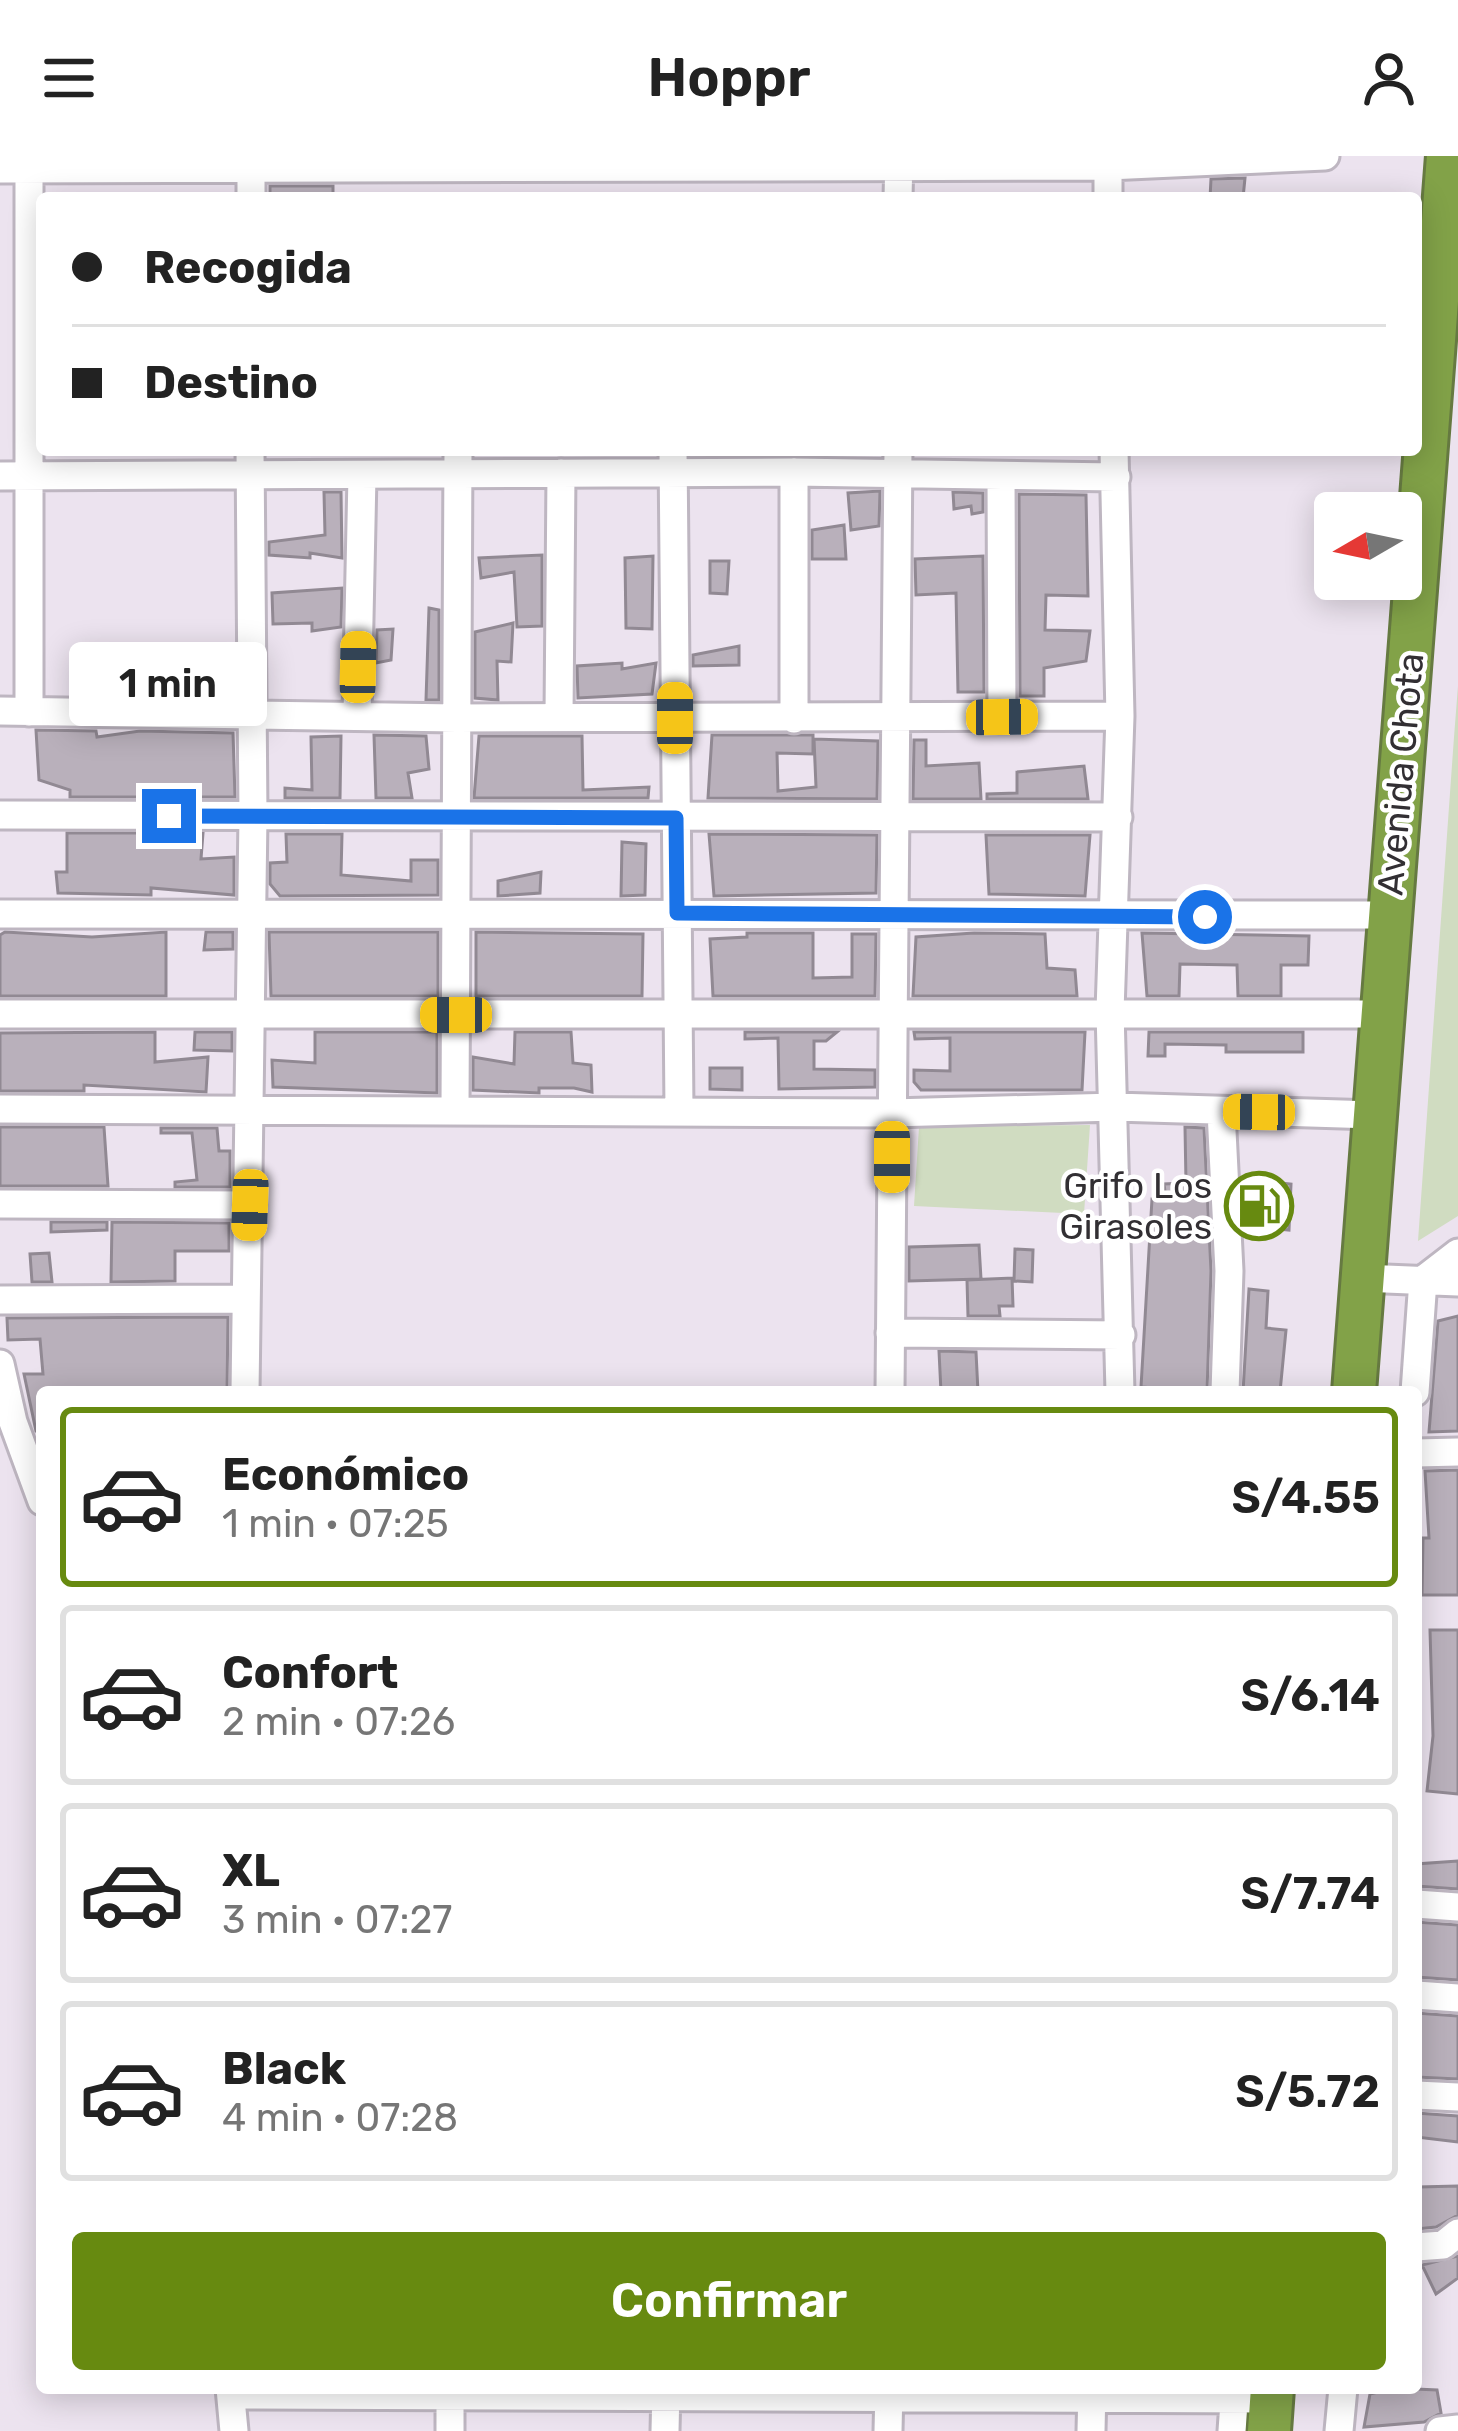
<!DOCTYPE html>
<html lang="es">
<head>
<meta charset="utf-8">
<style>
  body { margin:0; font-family:Rubik,sans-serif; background:#f2f2f2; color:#222; height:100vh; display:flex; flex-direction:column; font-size:45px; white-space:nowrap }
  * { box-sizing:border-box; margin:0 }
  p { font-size:39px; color:#767676 }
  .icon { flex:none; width:66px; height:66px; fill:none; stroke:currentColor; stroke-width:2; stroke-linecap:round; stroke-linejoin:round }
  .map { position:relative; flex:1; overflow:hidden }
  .panel { position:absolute; left:36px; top:1230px; width:1386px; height:1008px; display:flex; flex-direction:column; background:#fff; border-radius:12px; box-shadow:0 6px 30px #0003 }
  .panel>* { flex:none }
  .top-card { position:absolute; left:36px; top:36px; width:1386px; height:264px; border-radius:12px; box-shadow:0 6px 30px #0003; display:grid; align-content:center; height:264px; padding:0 36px; background:#fff }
  .needle { width:78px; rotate:261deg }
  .tools { position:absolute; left:1314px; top:336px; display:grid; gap:24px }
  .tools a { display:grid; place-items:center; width:108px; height:108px; border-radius:12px; background:#fff; box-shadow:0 6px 30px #0003; font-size:60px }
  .end { position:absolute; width:54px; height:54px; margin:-27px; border:15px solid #1a73e8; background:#fff; box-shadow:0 0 0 6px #fff }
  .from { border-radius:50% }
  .bubble { position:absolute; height:84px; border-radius:12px; background:#fff; box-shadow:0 6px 30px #0003; font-size:39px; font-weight:600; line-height:84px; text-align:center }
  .car { position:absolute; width:36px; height:72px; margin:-36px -18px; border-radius:15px; box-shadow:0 0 9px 3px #0007; background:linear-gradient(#f5c518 24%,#345 0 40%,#f5c518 0 76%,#345 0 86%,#f5c518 0) }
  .top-card b { display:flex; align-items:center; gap:42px; height:114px; font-size:45px }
  .top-card b+b { border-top:3px solid #e0e0e0 }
  .top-card i { width:30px; height:30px; background:#222 }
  ul { padding:21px 0 0; list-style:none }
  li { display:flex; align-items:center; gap:36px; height:180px; margin:0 24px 18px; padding:0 12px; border:6px solid #e0e0e0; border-radius:12px }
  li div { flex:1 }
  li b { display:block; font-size:45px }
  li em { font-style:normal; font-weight:600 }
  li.active { border-color:#678a10 }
  li>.icon { width:108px; height:108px; stroke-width:1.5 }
  .button { display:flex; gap:24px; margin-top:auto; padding:24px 36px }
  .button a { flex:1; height:138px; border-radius:12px; background:#678a10; color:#fff; font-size:48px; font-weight:600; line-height:138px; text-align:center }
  header { display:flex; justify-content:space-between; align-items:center; height:156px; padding:0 36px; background:#fff; font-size:54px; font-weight:600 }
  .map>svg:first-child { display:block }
  .green { fill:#d0dcc1 }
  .building { fill:#b9b0bb; stroke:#918993; stroke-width:3 }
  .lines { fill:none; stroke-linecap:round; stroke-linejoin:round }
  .minor-casing { stroke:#beb6c1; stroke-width:33 }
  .highway-casing { stroke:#667a41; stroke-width:48 }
  .minor { stroke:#fff; stroke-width:27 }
  .highway { stroke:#82a248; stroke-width:42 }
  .route { stroke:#1a73e8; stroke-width:15 }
  .labels { text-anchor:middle; stroke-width:9; stroke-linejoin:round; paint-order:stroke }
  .street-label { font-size:36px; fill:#322f33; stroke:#fff }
  .poi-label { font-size:36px; fill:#322f33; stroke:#fff; text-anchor:end }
</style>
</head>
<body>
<header><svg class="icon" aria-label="menu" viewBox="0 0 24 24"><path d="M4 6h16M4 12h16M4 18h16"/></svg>Hoppr<svg class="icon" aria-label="person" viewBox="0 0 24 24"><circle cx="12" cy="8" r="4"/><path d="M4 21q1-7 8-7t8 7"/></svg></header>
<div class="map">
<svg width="1458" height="2275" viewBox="0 0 1458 2275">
  <rect width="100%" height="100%" fill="#ece3ef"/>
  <path class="green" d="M1458,530V1060L1418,1085L1454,581Z
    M1090,969L1084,1058L914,1050L919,971Z"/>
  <path class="building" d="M1245,22L1243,42H1210L1211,23Z
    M270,30H333V42H270Z
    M880,335L879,370L851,374L848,337Z
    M324,336H341L342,402L310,397V402L269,399V386L325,379Z
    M953,336L983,337V356L972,358L971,350L954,353Z
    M1019,338L1086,339L1088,440L1046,439L1045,474L1090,475L1086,505L1044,512V540H1020Z
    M844,369L846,403H812V374Z
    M542,399V470L517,471L514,416L481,422L479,402Z
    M653,400L652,473L626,472L625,402Z
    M983,400L984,536H958L956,437L916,439L915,403Z
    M710,405H729L727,438L710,437Z
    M342,432L341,471L312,475V467L273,468L272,437Z
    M429,452L439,454V544H426Z
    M513,467L511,506L497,505L498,544L475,542V476Z
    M393,473L391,504L376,507L377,474Z
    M739,490V509L693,510V499Z
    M622,507V513L656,507L652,538L578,542L577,510Z
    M36,574L96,575L97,581L140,575L233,577L235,641H70V634L39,624Z
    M374,579L426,580L429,613L408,617L412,642H376Z
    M712,579H813V598L777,597L778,635L816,631L814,583L878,585L877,643L708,642Z
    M341,580L340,642H285V632L312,634L311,581Z
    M479,580H582L583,634L649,631L648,642H474Z
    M914,584H926V610L979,607L981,643H913Z
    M1084,610L1088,643H987V638L1017,637V616Z
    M67,677H203L201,703L234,701V739L151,732V739L58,737L56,716H67Z
    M286,678H342L341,719L411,725V704H438V739L280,740L270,728V707L287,706Z
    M709,678L877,679L876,737L714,740Z
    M986,679H1090L1085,740L989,738Z
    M622,686L646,688L645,739L621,740Z
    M541,716L540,737L498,740V725Z
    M5,776L92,781L166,776V840H0V779Z
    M206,776H233V793L204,794Z
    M269,776H438V840H271Z
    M476,776L643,778L642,840H476Z
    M747,777H813V822L852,821V778H876L875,840H713L710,783L747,781Z
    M974,777L1045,778L1047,812L1075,814L1077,840H913L916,781Z
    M1142,777L1309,780L1308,809H1281V840H1238L1237,809L1180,808L1179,840H1147Z
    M155,876V906L208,901L206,936L84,929V935H0V877Z
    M195,876H232V895L194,894Z
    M315,876H437V937L273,931L272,904L315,907Z
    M515,876H571L573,907L591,909L592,936L574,932H539V937L473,934V901L514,908Z
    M745,876H837L826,885H814V913L875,914V931L779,933L778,882L745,883Z
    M914,876H1085L1082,934H921L914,926V914L950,915V882L915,883Z
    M1149,876H1303V896H1226V889L1165,888V900H1148Z
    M710,912H742V934L710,933Z
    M0,971H104L108,1030H0Z
    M1185,971L1204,972L1211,1115L1207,1236L1141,1231L1152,1043H1166L1164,1028L1186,1027Z
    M161,972H217L219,995H230V1031H175V1026L197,1024L192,977H161Z
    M1271,1026L1291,1028L1289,1074L1268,1072Z
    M51,1066H107V1074L51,1076Z
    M112,1066L229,1067V1095H175V1125L111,1126Z
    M979,1089L981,1123L909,1125V1091Z
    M1015,1093L1033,1094L1032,1126L1014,1125Z
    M49,1097L52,1126H32L30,1098Z
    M1012,1122L1013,1150H999L1000,1160H968L967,1124Z
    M1249,1133L1268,1135L1266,1172L1286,1174L1280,1236H1243Z
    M1458,1160V1275L1429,1276L1438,1165Z
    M228,1161L227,1236H42V1275H36L24,1218H43L40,1183L8,1184L7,1162Z
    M939,1195L976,1196L978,1236H941Z
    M1458,1314V1439H1422L1423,1382H1429L1425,1315Z
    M1430,1474H1458V1638L1427,1635L1433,1580Z
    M1458,1705V1733L1416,1730V1708Z
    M1416,1766L1458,1769V1824L1416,1821Z
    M1416,1857L1458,1860V1923L1416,1921Z
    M1416,1957L1458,1960V1986L1416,1981Z
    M1458,2030V2059L1436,2071L1416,2073L1419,2031Z
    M1458,2100V2122L1436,2138L1422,2109Z
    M1393,2232L1437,2234L1441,2257L1424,2266L1364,2271L1370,2238Z"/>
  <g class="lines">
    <g class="minor-casing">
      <path id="minor" d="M29,0V556
        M0,13L1108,10L1325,0
        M251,42V0
        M898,42L899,0
        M1108,42V0
        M673,294L679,954
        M1114,294L1120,560L1110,855L1120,1236
        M794,316V563
        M0,320L794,316L1116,321
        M1001,320L1002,561
        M0,555L457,562L1120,560
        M357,559L362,319
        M559,560L561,317
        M0,659L1118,661
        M0,758L1389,759
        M0,858H1382
        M0,953L892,957L1115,951L1374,959
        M455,954L458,294
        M1221,955L1229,1115L1225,1236
        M0,1048L249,1049
        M1362,1122L1458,1126
        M0,1144L246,1143
        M890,1177L1121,1179
        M0,1208L13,1266L42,1345
        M245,1236L253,660L250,294
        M890,1236L898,294
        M1415,1236L1423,1124L1458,1097
        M1416,1297L1458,1296
        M1416,1748L1458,1751
        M1416,1839L1458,1842
        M1416,1939L1458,1941
        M1416,2091L1443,2089L1458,2077
        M230,2232L234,2275
        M231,2239L1271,2243
        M450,2275V2232
        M665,2275L666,2232
        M888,2275L889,2232
        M1091,2275L1092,2232
        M1232,2275L1235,2232
        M1339,2275L1343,2232
        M1440,2275L1458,2273"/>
    </g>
    <g class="highway-casing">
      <path id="highway" d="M1354,1236L1448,0
        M1269,2275L1272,2232"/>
    </g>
    <use href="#minor" class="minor"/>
    <use href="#highway" class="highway"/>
  </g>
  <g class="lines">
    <path class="route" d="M169,660L676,662L677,757L1205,761"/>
  </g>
  <defs>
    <g id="fuel-ring" transform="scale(3.45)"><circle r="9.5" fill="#fff" stroke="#678a10" stroke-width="1.5"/><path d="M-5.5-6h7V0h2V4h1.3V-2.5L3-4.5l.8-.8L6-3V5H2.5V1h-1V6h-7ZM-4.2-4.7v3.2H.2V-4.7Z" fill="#678a10"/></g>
  </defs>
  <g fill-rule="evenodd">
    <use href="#fuel-ring" x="1259" y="1050"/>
  </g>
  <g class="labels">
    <g class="street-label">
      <text transform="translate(1400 618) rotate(-85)" y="13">Avenida Chota</text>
    </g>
    <g class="poi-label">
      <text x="1212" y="1042">Grifo Los<tspan x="1212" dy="41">Girasoles</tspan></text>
    </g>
  </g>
</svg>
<div class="tools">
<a><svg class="needle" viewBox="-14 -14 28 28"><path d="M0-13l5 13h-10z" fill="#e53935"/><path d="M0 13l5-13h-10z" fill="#767676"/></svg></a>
</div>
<i class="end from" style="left:1205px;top:761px"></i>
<i class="end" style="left:169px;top:660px"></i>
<div class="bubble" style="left:69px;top:486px;width:198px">1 min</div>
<i class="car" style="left:358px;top:511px;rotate:1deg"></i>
<i class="car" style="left:1002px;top:561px;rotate:89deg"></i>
<i class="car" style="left:675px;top:562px;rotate:0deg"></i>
<i class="car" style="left:456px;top:859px;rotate:270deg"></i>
<i class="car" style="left:1259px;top:956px;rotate:271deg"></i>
<i class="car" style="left:892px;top:1001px;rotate:180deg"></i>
<i class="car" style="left:250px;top:1049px;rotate:182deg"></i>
<div class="top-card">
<b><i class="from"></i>Recogida</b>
<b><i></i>Destino</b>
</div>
<section class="panel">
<ul>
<li class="active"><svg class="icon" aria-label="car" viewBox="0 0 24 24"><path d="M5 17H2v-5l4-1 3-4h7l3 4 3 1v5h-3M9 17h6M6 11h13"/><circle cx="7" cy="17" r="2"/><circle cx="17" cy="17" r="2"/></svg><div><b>Económico</b><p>1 min · 07:25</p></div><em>S/4.55</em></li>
<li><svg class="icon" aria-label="car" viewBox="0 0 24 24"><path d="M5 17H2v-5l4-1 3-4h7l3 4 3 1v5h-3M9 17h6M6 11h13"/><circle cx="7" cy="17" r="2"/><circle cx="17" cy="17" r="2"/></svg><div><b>Confort</b><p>2 min · 07:26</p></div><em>S/6.14</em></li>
<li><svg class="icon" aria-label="car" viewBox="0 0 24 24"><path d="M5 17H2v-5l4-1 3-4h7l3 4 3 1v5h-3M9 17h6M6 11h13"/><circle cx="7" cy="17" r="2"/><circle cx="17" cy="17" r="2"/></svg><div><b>XL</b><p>3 min · 07:27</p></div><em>S/7.74</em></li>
<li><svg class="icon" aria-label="car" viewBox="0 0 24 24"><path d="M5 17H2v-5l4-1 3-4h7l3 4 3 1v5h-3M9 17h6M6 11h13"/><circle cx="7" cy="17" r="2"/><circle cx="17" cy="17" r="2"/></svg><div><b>Black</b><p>4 min · 07:28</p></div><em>S/5.72</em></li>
</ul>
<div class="button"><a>Confirmar</a></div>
</section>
</div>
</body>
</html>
